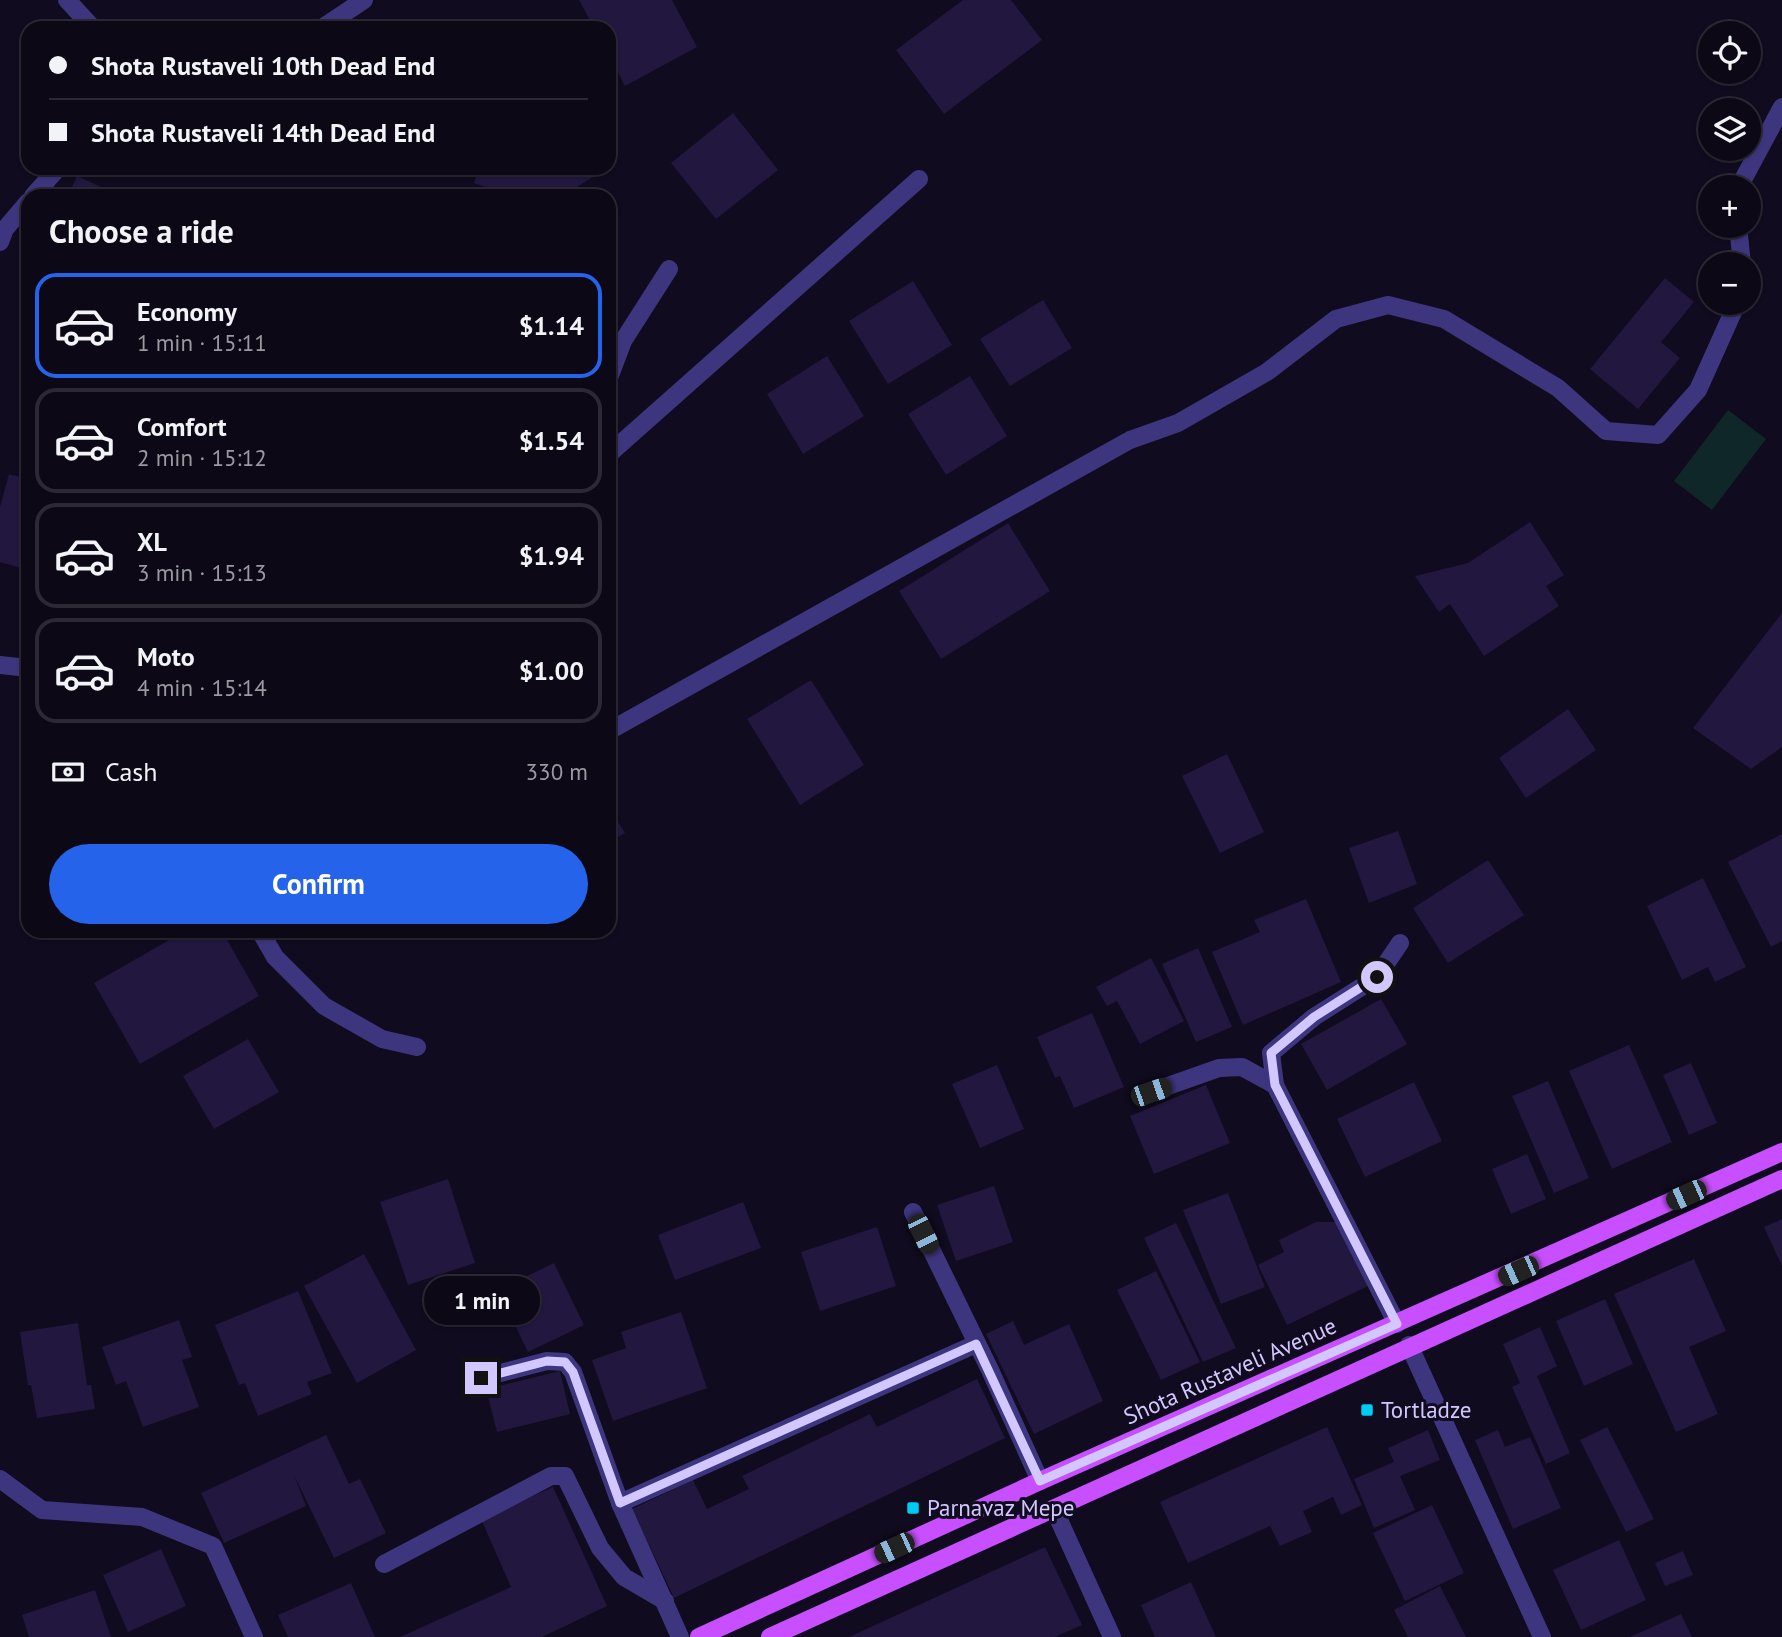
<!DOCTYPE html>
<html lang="en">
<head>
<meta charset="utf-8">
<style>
  body { margin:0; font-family:"PT Sans",sans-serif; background:#15111f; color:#f1f3f6; height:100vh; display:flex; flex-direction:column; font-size:26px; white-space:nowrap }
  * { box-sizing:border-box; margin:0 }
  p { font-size:23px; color:#9a9aa1 }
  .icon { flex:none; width:38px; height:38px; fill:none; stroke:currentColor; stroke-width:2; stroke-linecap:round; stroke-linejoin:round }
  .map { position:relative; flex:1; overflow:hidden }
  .panel { position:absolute; left:21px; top:189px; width:595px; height:749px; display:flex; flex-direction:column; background:#0c0816; border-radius:21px; box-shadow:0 2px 5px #0004,0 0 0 2px #2c2935 }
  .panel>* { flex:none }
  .banner { position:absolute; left:21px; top:21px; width:595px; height:154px; border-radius:21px; box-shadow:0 2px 5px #0004,0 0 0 2px #2c2935; display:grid; align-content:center; height:154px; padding:0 28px; background:#0c0816 }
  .tools { position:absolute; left:1698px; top:21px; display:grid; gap:14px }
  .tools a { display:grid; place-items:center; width:63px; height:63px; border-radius:50%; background:#0c0816; box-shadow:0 2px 5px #0004,0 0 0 2px #2c2935; font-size:35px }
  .end { position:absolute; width:32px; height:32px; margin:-16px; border:9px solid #d2c8ff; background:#111; box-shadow:0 0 0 4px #111 }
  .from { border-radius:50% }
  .bubble { position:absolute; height:49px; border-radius:24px; background:#0c0816; box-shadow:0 2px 5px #0004,0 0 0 2px #2c2935; font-size:23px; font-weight:800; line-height:49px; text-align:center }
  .car { position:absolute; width:21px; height:42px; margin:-21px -10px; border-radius:9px; box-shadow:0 0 5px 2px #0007; background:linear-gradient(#222 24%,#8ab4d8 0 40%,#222 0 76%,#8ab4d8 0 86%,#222 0) }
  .banner b { display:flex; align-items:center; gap:24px; height:66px; font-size:26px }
  .banner b+b { border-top:2px solid #2c2935 }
  .banner i { width:18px; height:18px; background:#f1f3f6 }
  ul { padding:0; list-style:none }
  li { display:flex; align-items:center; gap:21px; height:105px; margin:0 14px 10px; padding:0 14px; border:4px solid #2c2935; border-radius:21px }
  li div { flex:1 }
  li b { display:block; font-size:26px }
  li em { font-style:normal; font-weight:800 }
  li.active { border-color:#2563eb }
  li>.icon { width:63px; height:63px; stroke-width:1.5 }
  h2 { padding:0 28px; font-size:32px; line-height:84px }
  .pay { display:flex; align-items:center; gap:18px; height:77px; padding:0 28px; font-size:26px }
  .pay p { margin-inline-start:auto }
  .primary-button { display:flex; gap:14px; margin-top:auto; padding:14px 28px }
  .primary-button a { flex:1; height:80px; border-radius:42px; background:#2563eb; color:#fff; font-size:28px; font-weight:800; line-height:80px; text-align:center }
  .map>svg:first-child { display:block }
  .green { fill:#0f2728 }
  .building { fill:#22173f }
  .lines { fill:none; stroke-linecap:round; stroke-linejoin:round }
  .service { stroke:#3d367e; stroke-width:18 }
  .minor { stroke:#3d367e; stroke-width:18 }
  .primary { stroke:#c84fff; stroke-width:18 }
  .route { stroke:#d2c8ff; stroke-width:9 }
  .poi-dot { fill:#00ccf3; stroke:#100b1e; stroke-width:2.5 }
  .labels { text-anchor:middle; stroke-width:6; stroke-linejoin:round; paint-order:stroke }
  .street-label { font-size:23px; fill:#d2c8ff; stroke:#100b1e }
  .poi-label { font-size:23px; fill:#d2c8ff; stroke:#100b1e; text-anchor:start }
</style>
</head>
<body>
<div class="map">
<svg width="1782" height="1637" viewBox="0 0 1782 1637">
  <rect width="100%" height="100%" fill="#100b1e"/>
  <path class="green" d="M1728,410L1766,439L1712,510L1674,481Z"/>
  <path class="building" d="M579,0H672L697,47L625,86L609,55V28H594Z
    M963,0H1011L1042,40L944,114L896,50Z
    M733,113L778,170L716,219L671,163Z
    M479,168H608L562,196H511L474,183Z
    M77,176L121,196H68Z
    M1665,278L1694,302L1661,342L1680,358L1638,409L1590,369Z
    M913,281L952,345L888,384L849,321Z
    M1043,300L1072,348L1010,386L980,339Z
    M827,356L864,416L803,454L767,394Z
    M970,376L1007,436L946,475L908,414Z
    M9,474L28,479V570L0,562V507Z
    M1530,522L1564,575L1546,586L1559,606L1484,656L1450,604L1439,612L1415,576L1468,563Z
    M1008,523L1050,591L941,659L899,591Z
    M1782,613V747L1751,769L1693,728Z
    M811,680L864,765L800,805L747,719Z
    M1568,709L1596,750L1526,798L1499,758Z
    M1227,754L1264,832L1220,853L1182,776Z
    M609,808L625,833L609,843Z
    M1398,831L1417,884L1369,903L1349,848Z
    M1782,834V941L1771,947L1728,862Z
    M1488,860L1524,915L1448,963L1413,908Z
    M1703,878L1746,967L1715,982L1708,967L1682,980L1647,906Z
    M1306,899L1341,982L1243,1025L1212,952L1260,932L1254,920Z
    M185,931H222L259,996L140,1064L94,983Z
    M1198,948L1232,1027L1196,1042L1162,964Z
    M1151,958L1184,1021L1140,1044L1117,1001L1107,1006L1096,987Z
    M1381,999L1407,1044L1327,1090L1301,1044Z
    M1092,1013L1124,1087L1074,1108L1060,1076L1055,1078L1037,1037Z
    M248,1039L279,1092L214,1129L183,1076Z
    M1629,1045L1672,1142L1612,1169L1569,1071Z
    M1691,1063L1717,1123L1689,1135L1663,1075Z
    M997,1065L1024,1129L980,1148L952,1084Z
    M1548,1081L1589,1178L1554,1193L1512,1096Z
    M1414,1082L1442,1141L1365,1177L1337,1119Z
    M1206,1085L1230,1143L1154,1174L1130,1116Z
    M1527,1154L1546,1199L1511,1214L1492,1169Z
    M448,1179L475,1263L408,1285L380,1202Z
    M994,1186L1013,1242L956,1261L937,1205Z
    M1228,1193L1265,1287L1221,1304L1183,1210Z
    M743,1202L761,1248L675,1280L658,1235Z
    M1782,1219V1266L1764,1227Z
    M1316,1222H1336L1368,1286L1287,1325L1258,1265L1284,1252L1279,1240Z
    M1176,1223L1236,1348L1203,1362L1144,1238Z
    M877,1227L896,1286L820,1311L801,1252Z
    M364,1254L416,1350L357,1383L304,1286Z
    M1694,1259L1726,1331L1689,1347L1718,1414L1676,1432L1614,1294Z
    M554,1263L584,1325L528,1352L498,1290Z
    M1156,1271L1200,1362L1161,1380L1117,1290Z
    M298,1291L332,1373L307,1382L312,1394L258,1416L245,1383L239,1385L215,1325Z
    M1605,1299L1633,1364L1584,1386L1556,1321Z
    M681,1312L707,1388L613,1421L592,1360L626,1348L621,1332Z
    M179,1320L192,1357L182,1360L199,1407L143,1427L126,1381L116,1385L102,1347Z
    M1013,1321L1024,1345L1069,1324L1103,1401L1034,1434L986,1334Z
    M78,1323L87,1385H91L95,1409L37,1418L31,1385H28L20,1332Z
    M1540,1327L1557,1366L1537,1376L1570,1453L1546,1464L1512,1387L1520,1383L1503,1344Z
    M560,1371L570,1414L497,1432L486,1389Z
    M977,1379L1005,1438L674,1598L632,1509L693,1480L707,1509L749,1489L742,1476L870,1414L877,1427Z
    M1327,1427L1362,1505L1341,1515L1333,1497L1303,1511L1312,1532L1280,1546L1270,1526L1188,1563L1160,1502Z
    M1607,1427L1654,1519L1626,1532L1580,1440Z
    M1428,1430L1440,1460L1400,1476L1415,1510L1374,1528L1354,1479L1394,1462L1388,1448Z
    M1498,1430L1505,1447L1530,1437L1561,1508L1513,1529L1475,1440Z
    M326,1435L349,1484L360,1479L386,1533L334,1558L294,1475L306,1506L224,1543L201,1493Z
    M553,1487L607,1606L542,1637H400L511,1587L481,1519Z
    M1432,1505L1464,1573L1405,1601L1373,1533Z
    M1619,1540L1646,1600L1581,1630L1553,1570Z
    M1045,1547L1082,1625L1055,1637H849Z
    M161,1549L186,1606L128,1632L103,1575Z
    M1683,1551L1693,1575L1665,1586L1655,1563Z
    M1191,1582L1216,1637H1155L1141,1605Z
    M351,1583L375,1637H288L278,1615Z
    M1440,1586L1466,1637H1408L1394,1610Z
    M95,1590L111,1637H29L22,1615Z
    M1681,1614L1692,1637H1630Z"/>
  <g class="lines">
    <path class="service" d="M1739,187L1782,107
      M1738,226L1742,264
      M609,378L623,341L669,269
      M609,454L919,179
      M0,665L28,668
      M609,731L1130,440L1178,423L1267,372L1336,319L1388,305L1444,319L1558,388L1606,431L1658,435L1698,390L1737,303
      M260,931L275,957L324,1006L382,1039L417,1047
      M1151,1092L1219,1068L1242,1067L1275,1085
      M620,1503L976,1344
      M384,1564L551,1476H565L600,1548L624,1577L665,1601"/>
    <path class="minor" d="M67,0L93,28
      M322,28L364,0
      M33,196L58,168
      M0,242L5,229L28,202
      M913,1212L990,1370L1040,1481
      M1397,1324L1275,1085L1271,1053L1314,1017L1377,977L1400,943
      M1409,1345L1542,1637
      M481,1378L547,1361L565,1362L573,1372L620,1503L680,1637
      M0,1479L42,1510L142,1517L213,1546L254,1637
      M1054,1509L1112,1637"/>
    <path class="primary" d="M699,1637L1040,1481L1782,1152
      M770,1637C1108,1485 1444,1329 1782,1179"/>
  </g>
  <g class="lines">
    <path class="route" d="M481,1378L547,1361L565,1362L573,1372L620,1503L976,1344L1040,1481L1397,1324L1275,1085L1271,1053L1314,1017L1377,977"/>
  </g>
  <g class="poi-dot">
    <rect x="1360" y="1403" width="14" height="14" rx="3.5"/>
    <rect x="906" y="1501" width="14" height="14" rx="3.5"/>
  </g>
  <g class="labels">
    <g class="street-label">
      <text transform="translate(1230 1371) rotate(-24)" y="8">Shota Rustaveli Avenue</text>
    </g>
    <g class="poi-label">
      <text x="1381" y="1418">Tortladze</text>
      <text x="927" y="1516">Parnavaz Mepe</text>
    </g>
  </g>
</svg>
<div class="tools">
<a><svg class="icon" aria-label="locate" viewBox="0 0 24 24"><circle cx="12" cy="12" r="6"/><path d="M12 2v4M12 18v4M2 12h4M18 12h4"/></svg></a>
<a><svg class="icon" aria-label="layers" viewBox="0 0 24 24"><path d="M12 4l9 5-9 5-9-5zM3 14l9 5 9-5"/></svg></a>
<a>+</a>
<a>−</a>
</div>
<i class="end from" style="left:1377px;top:977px"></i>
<i class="end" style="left:481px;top:1378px"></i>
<div class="bubble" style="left:424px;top:1276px;width:116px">1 min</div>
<i class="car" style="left:1151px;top:1092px;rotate:71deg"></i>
<i class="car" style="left:1686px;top:1195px;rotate:246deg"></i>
<i class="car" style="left:923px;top:1234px;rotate:154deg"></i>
<i class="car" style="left:1518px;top:1271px;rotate:246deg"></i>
<i class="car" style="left:894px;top:1548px;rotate:245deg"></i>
<div class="banner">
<b><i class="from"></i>Shota Rustaveli 10th Dead End</b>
<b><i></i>Shota Rustaveli 14th Dead End</b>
</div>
<section class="panel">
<h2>Choose a ride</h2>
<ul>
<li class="active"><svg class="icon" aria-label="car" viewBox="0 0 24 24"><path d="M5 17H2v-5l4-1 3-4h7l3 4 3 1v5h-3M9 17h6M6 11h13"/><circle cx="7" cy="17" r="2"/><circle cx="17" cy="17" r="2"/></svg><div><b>Economy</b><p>1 min · 15:11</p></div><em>$1.14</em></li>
<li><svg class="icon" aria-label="car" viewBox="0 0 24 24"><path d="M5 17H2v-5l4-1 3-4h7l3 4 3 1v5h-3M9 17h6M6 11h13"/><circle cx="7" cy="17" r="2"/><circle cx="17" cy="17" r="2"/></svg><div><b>Comfort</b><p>2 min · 15:12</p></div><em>$1.54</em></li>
<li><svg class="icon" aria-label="car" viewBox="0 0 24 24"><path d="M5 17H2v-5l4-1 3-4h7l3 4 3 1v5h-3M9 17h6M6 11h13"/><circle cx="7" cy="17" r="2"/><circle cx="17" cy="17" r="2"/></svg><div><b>XL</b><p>3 min · 15:13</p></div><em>$1.94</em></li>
<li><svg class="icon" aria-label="car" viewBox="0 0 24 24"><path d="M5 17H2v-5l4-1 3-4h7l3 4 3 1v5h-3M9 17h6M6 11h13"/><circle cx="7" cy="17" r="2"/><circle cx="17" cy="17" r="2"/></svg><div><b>Moto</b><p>4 min · 15:14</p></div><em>$1.00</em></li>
</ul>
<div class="pay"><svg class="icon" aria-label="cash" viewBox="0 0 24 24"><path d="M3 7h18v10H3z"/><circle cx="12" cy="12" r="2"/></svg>Cash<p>330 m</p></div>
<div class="primary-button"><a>Confirm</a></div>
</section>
</div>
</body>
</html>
